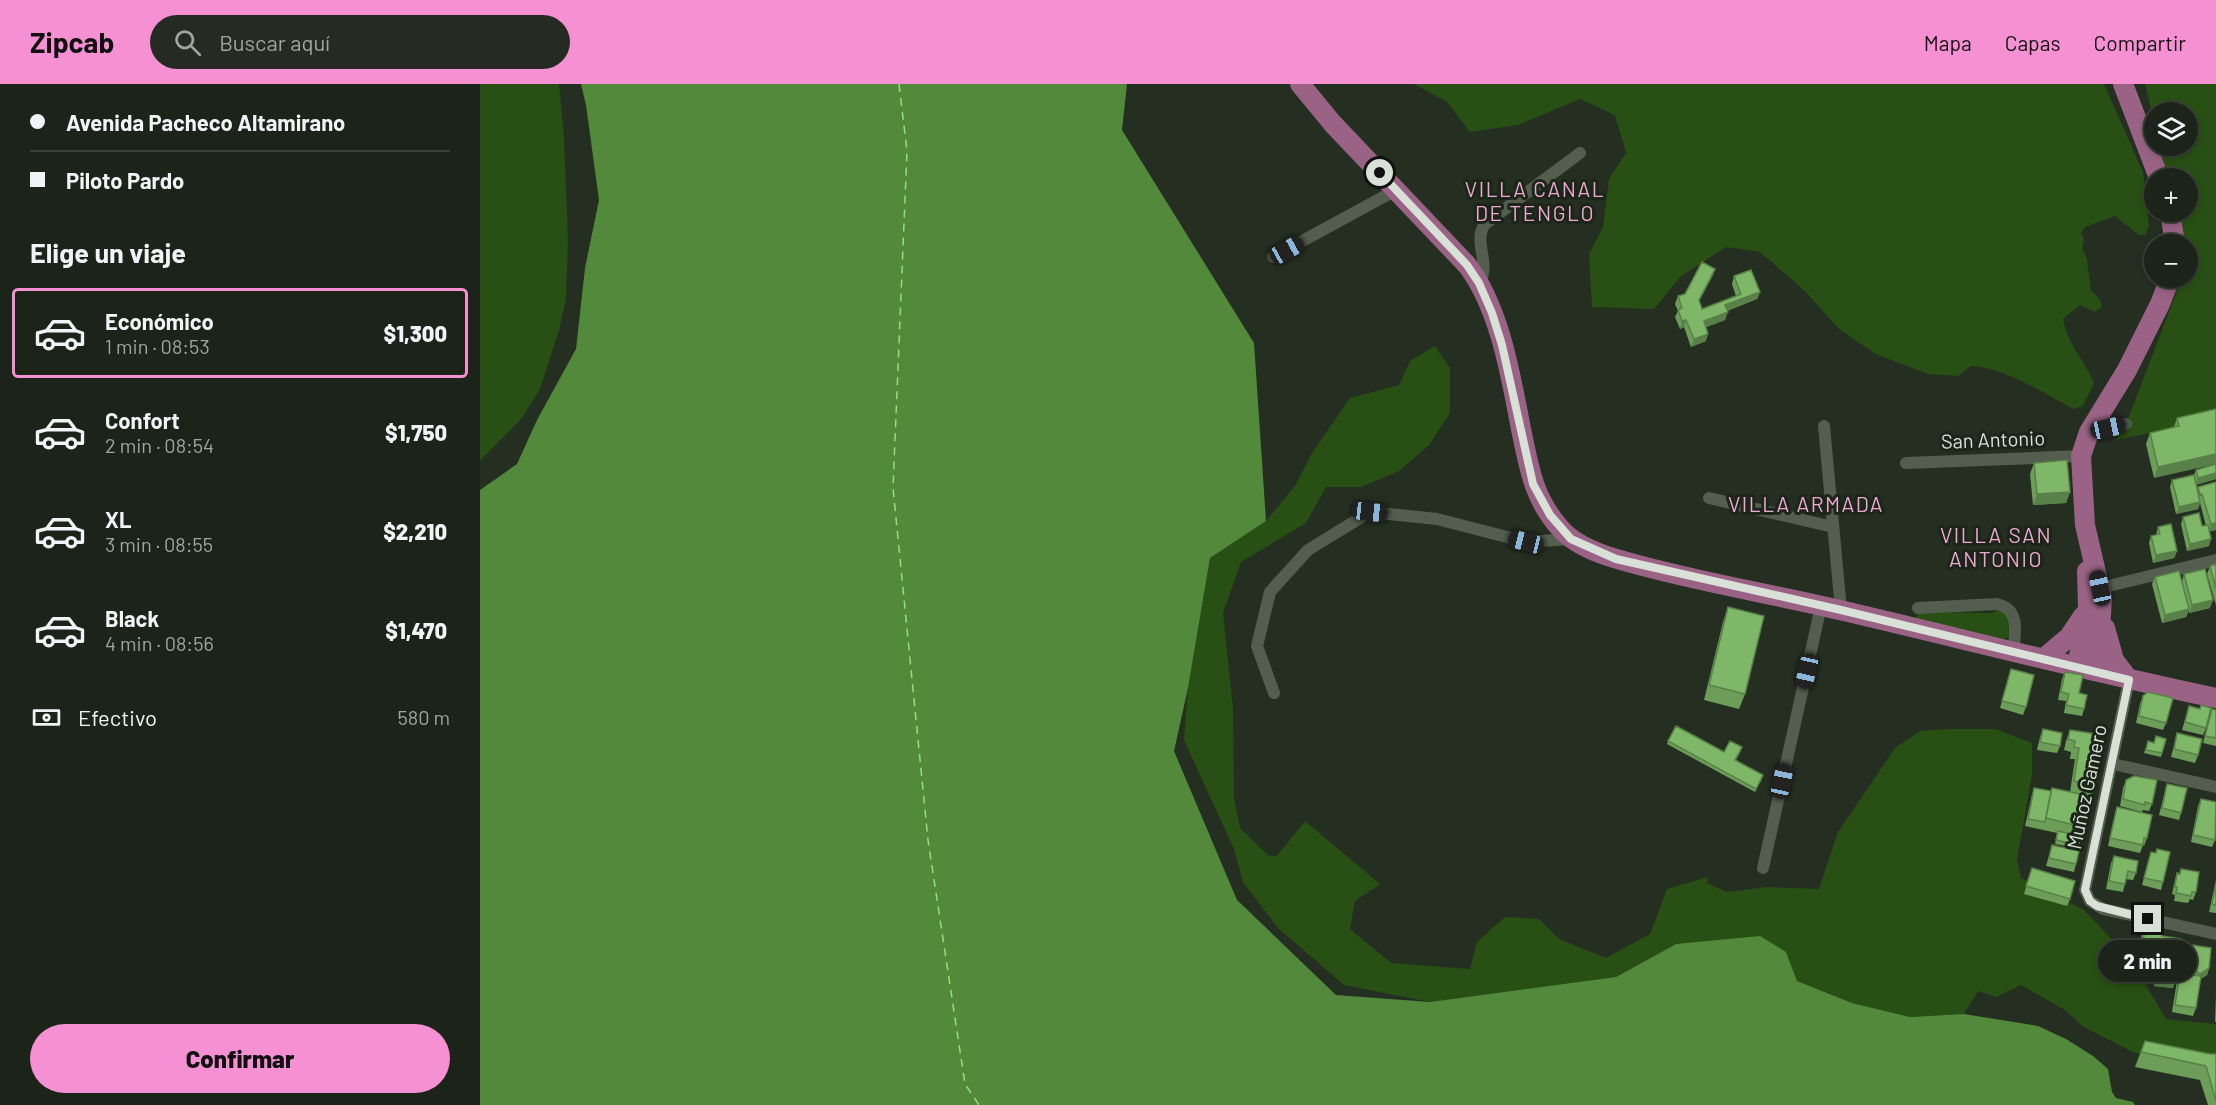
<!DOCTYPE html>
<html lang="es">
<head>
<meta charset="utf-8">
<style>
  body { margin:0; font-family:Barlow,sans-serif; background:#252b22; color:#f1f3f6; height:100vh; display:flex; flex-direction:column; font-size:22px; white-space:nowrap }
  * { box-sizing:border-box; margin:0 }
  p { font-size:20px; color:#a0a4a2 }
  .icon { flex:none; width:33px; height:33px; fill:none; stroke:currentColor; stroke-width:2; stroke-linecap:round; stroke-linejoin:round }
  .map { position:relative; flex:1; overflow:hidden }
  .sheet { display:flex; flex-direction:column; background:#1c2319; width:480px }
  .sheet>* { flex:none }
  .top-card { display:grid; align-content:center; height:132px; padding:0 30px; background:#1c2319 }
  .tools { position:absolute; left:1664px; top:18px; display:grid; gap:12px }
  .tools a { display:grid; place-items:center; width:54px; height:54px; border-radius:50%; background:#1c2319; box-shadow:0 3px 9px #0003,0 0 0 2px #3a4038; font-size:30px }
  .end { position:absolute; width:27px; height:27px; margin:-14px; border:8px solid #d9e0d7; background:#111; box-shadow:0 0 0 3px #111 }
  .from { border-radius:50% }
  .bubble { position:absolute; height:42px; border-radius:21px; background:#1c2319; box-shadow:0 3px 9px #0003,0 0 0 2px #3a4038; font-size:20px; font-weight:800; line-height:42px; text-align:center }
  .car { position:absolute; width:18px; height:36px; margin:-18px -9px; border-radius:8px; box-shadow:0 0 4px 2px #0007; background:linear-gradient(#222 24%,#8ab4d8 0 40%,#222 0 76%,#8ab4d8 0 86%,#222 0) }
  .top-card b { display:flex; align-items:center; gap:21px; height:57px; font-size:22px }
  .top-card b+b { border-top:2px solid #3a4038 }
  .top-card i { width:15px; height:15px; background:#f1f3f6 }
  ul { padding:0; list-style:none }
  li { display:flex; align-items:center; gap:18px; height:90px; margin:0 12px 9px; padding:0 18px; border:3px solid transparent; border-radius:6px }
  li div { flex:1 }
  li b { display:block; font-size:22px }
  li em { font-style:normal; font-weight:800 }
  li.selected { border-color:#f591d2 }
  li>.icon { width:54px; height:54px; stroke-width:1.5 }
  h2 { padding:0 30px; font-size:27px; line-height:72px }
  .pay { display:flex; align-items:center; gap:15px; height:66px; padding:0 30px; font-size:22px }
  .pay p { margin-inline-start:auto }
  .button { display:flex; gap:12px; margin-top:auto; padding:12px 30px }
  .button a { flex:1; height:69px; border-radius:36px; background:#f591d2; color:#111; font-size:24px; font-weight:800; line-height:69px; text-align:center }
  header { display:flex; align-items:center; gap:36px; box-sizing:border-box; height:84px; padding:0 30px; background:#f591d2; color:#111 }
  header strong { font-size:28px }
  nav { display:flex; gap:33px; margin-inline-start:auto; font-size:21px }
  .search { width:420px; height:54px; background:#252b22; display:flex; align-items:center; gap:15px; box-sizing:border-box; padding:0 21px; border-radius:33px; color:#a0a4a2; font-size:22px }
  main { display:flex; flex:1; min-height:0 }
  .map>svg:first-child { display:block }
  .green { fill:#284f14 }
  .water { fill:#52893b }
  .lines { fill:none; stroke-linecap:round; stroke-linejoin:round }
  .ferry { stroke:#96e078; stroke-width:1.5; stroke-dasharray:8 6; stroke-linecap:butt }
  .minor { stroke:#535e4e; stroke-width:12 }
  .primary { stroke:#9a6385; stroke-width:20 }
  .wall { fill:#6c9d59 }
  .shaded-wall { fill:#588048 }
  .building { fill:#7eb767; stroke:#588048; stroke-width:1.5 }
  .route { stroke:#d9e0d7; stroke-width:8 }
  .labels { text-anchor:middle; stroke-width:6; stroke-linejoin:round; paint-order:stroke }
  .street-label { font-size:20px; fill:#d9e0d7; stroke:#1b2518 }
  .neighbourhood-label { font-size:21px; letter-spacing:1.5px; fill:#eda7d3; stroke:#1b2518 }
</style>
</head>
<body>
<header>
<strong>Zipcab</strong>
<div class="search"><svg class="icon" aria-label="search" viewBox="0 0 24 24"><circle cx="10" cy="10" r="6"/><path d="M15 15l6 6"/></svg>Buscar aquí</div>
<nav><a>Mapa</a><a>Capas</a><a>Compartir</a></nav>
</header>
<main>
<section class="sheet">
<div class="top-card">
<b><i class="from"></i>Avenida Pacheco Altamirano</b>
<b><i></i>Piloto Pardo</b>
</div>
<h2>Elige un viaje</h2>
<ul>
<li class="selected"><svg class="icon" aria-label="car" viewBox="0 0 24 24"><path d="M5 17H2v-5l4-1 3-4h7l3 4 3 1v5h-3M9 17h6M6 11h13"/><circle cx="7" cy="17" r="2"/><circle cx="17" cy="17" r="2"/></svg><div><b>Económico</b><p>1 min · 08:53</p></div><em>$1,300</em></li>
<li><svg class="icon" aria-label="car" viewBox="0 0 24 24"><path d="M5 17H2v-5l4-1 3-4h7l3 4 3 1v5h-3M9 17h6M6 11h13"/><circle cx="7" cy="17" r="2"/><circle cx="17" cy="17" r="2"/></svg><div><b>Confort</b><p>2 min · 08:54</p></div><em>$1,750</em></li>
<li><svg class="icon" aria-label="car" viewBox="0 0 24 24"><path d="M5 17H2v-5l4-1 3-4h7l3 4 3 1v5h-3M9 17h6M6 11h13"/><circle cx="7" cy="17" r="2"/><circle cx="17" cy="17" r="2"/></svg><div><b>XL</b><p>3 min · 08:55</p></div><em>$2,210</em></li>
<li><svg class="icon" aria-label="car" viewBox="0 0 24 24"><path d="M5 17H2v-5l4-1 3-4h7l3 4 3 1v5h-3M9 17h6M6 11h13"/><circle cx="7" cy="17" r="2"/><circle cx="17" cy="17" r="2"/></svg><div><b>Black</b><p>4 min · 08:56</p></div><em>$1,470</em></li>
</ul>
<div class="pay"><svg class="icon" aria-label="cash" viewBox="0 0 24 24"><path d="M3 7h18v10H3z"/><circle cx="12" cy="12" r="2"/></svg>Efectivo<p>580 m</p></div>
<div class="button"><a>Confirmar</a></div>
</section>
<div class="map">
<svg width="1736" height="1021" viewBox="0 0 1736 1021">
  <rect width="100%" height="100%" fill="#252f21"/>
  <path class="green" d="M0,0H79L84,54L88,157L86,215L79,246L60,305L42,334L0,377Z
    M934,0H1624L1663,88L1669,141L1665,151H1659L1635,132L1605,143L1601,149L1604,156L1602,164L1607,175L1611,206L1620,216L1622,223L1615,228L1600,221L1583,235C1587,259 1605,277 1614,299L1603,322L1593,325C1566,310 1521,282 1491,282L1478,292L1448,290L1396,270L1359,245L1325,207L1280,168L1246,163L1200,193L1174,225L1112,223L1109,170L1123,143L1129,95L1146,69L1135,31L1100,15L1038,41L990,48L967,18Z
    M1665,0H1736V335L1636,356L1646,340L1702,194H1707V160H1702L1694,128H1707V94H1687L1679,62H1707V28H1674V37Z
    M955,262L970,284V329L949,361L919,387L881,403H846L826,439L761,478L743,529L753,625L754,714L760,744L789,772H797L825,737L900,800L875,817L870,845L911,879L990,885L997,858L1025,833L1059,835L1079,855L1126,874L1170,850L1187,805L1228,793L1227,799L1247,808L1287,803L1339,805L1358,748L1415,664L1440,647L1470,645H1515L1552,659V691L1537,775L1541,794L1604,826L1642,866L1661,893L1686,935L1736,940V985H1725L1655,969L1602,942L1585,926L1541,901L1516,913L1498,907L1484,930L1430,933L1372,919L1317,897L1306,868L1196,860L1136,893L950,918L864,901L798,844L763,798L754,765L704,656L708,604L730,474L786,437L815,402L832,369L870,314L919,301L930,277Z
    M1521,525L1530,530L1528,554L1521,555L1436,536L1438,528L1512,529Z"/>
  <path class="water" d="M101,0H647L642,46L774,259L786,437L730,474L708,604L694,667L757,816L856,911L950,918L1136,893L1196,860L1280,852L1306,868L1317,897L1372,919L1430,933L1484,930L1558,942L1586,955L1613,972L1628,985L1632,1008L1636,1014L1653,1018L1655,1021H0V406L37,380L57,336L96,265L105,184L119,116L106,21Z"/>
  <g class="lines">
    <path class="ferry" d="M419,0L427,67L413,404L448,756L485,1000L499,1021"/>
    <path class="minor" d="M793,173L916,106
      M999,199C1012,181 992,157 1005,140L1100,69
      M1344,342L1361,526
      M1609,348L1646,340
      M1426,379L1601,372
      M1229,414L1353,443
      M1620,504L1736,476
      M1438,524L1517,520C1541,525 1535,550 1533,568
      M1649,596L1605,806L1610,817L1623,825L1736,850
      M794,609L777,562L790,508L828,466L890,428L957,435L1046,458L1091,455
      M1633,680L1736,703
      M1283,784L1341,522"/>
    <path class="primary" d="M820,0L853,40L987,181C1020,224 1031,293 1041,345C1049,383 1053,413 1079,443C1093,460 1116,469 1137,475C1211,497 1289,509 1364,527C1488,556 1611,588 1736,614
      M1643,0L1679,94
      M1690,128L1695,160
      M1625,544L1634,576L1649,596
      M1563,575L1589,553L1603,532
      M1597,583L1608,522L1607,487
      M1614,587L1620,547L1622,514L1605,441L1601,372L1609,348L1647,286L1680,220L1690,194"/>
  </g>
  <path class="wall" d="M1235,185L1232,193L1219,217L1222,225L1256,212L1252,200L1254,192L1280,208L1277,215L1247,227L1245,236L1226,243V257L1211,263L1204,243L1200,245L1195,233L1198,227L1195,220L1198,212L1205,210Z
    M1736,325L1674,394L1666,360L1670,349L1694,343L1697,334Z
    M1554,379L1590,408L1586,419L1553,421L1550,390Z
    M1716,386L1736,395L1716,401L1717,405L1718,403L1736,398V446L1730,447L1729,462L1707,467L1701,440L1703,433L1722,442H1726L1720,419L1718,425L1696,430L1690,403L1692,396L1714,391Z
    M1678,443L1697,467L1694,474L1673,479L1669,459L1671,452L1676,451Z
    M1736,480V521L1727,490L1730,482Z
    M1704,490L1730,524L1709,529V526L1706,533L1682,539L1672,500L1675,493L1702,497Z
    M1248,523L1265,610L1259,625L1224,616L1243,538Z
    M1531,585L1546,623L1543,631L1520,624Z
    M1585,588L1599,609L1604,625L1602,632L1584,629L1586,617L1578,616L1582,595Z
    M1663,612L1686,639L1683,646L1656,639L1660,620Z
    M1709,622L1726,644L1723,651L1702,646Z
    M1732,625L1736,626V662L1723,659Z
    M1563,645L1580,662L1577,669L1557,666L1560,653Z
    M1590,646L1614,663L1615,701L1611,712L1597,709L1602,743L1599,752V761L1597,764L1575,760L1577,749L1545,742L1552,711L1554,704L1571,707L1572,704L1590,708L1595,675H1590L1591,668L1584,666L1586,657Z
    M1697,649L1718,671L1715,679L1691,673Z
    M1188,657L1244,668L1261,667L1256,676L1282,695L1275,708L1187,660Z
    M1668,657L1682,669L1681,673L1664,669Z
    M1646,696L1672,720L1669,727L1663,726L1662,728L1640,722L1643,704Z
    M1687,700L1701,729L1699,736L1679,731Z
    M1721,715L1735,756L1732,763L1711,758L1718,722Z
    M1637,723L1667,754L1664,762L1663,761L1660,769L1628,762L1635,730Z
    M1572,761L1596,780L1594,788L1566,782Z
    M1677,765L1683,798L1681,806L1662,801L1671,768L1675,769Z
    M1634,772L1656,789L1653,796L1646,795L1643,808L1626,805L1631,779Z
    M1552,784L1590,815L1587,822L1544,810Z
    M1701,785L1716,808L1713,816L1710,815L1708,819L1694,817L1695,811L1692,810L1695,796L1697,789H1699Z
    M1736,796V829L1729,828Z
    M1665,842L1682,852L1693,904L1674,902L1677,879L1659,877L1662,849Z
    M1712,861L1729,884L1727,891L1720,895L1716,924L1713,932L1692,928L1697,897L1700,889L1709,891L1707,889L1709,869Z
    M1736,911V938H1735Z
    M1665,957L1730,970H1736V1021H1728L1720,996L1655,983Z"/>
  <path class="shaded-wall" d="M1235,185L1232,193L1216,223L1219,216Z
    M1280,208L1277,215L1243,228L1245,221Z
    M1248,228L1245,236L1221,245L1224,237Z
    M1206,236L1204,243L1200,245L1202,237Z
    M1228,250L1226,257L1211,263L1214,255Z
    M1736,370V380L1674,394L1678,383Z
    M1736,389V395L1715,401L1718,394Z
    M1590,408L1586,419L1553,421L1557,410Z
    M1720,418L1718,425L1696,430L1699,423Z
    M1736,439V446L1728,448L1731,440Z
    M1731,455L1729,462L1707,467L1710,460Z
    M1697,467L1694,474L1673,479L1676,471Z
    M1733,516L1730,524L1709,529L1712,521Z
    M1709,525L1706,533L1682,539L1685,531Z
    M1662,870L1679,872L1677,879L1659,877Z
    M1729,884L1727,891L1717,897L1720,890Z
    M1676,894L1696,897L1693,904L1674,902Z"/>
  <path class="building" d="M1222,178L1235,185L1219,216L1222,225L1261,210L1254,192L1271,186L1280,208L1245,221L1248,228L1224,237L1228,250L1214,255L1206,236L1202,237L1198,226L1202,224L1198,212L1205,210Z
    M1736,325V370L1678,383L1670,349L1699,342L1697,334Z
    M1587,376L1590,408L1557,410L1554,379Z
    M1736,380V389L1718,394L1716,386Z
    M1714,391L1720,418L1699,423L1692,396Z
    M1736,398V439L1731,440L1722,410L1720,411L1718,403Z
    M1719,429L1722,442L1728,441L1731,455L1710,460L1703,433Z
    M1691,440L1697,467L1676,471L1671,452L1680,450L1678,443Z
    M1736,480V504L1730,482Z
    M1725,485L1733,516L1712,521L1704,490Z
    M1699,487L1709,525L1685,531L1675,493Z
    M1248,523L1284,532L1265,610L1229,601Z
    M1531,585L1554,591L1546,623L1522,617Z
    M1585,588L1603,591L1599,609L1607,611L1604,625L1586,621L1589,610L1581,608Z
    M1668,608L1693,614L1686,639L1659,632L1663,612Z
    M1721,621L1731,624L1726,644L1705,638L1709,622L1720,625Z
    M1732,625L1736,626V654L1725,652Z
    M1196,642L1244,668L1250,657L1262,663L1255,676L1283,691L1276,705L1188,657Z
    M1563,645L1582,649L1580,662L1560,658Z
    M1590,646L1616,650L1614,663L1621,664L1615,701L1594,697L1599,664L1594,663L1595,657L1588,655Z
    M1697,649L1722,655L1718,671L1694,665Z
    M1676,652L1686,655L1682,669L1666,666L1668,657L1674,659Z
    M1654,692L1677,696L1672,720L1665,718V721L1643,715L1646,696Z
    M1687,700L1707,704L1701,729L1682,724Z
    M1554,704L1571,707L1565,738L1548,735Z
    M1572,704L1609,712L1602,743L1566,734Z
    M1721,715L1736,718L1735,756L1713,751Z
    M1637,723L1672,731L1667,754H1664L1663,761L1630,754Z
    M1578,747L1600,752L1599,761L1576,756Z
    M1572,761L1599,767L1596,780L1569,774Z
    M1677,765L1690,768L1683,798L1664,794L1671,768L1676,769Z
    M1634,772L1658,777L1656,789L1648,787L1645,800L1629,797Z
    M1552,784L1595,797L1590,815L1546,802Z
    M1701,785L1719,788L1716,808H1712L1711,812L1696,809L1697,803H1695L1697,789L1700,790Z
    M1736,800V821L1732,820Z
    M1665,842L1683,844L1682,852L1701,855L1696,897L1676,894L1679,872L1662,870Z
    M1712,861L1731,864L1729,884L1720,890L1710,882Z
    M1700,889L1721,892L1716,924L1695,921Z
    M1665,957L1730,970H1736V1017L1726,982L1661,968Z"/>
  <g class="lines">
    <path class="route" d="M900,89L987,181L999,199L1012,229L1022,261L1053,400L1070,431L1091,455L1136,475L1361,526L1649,596L1605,806L1610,817L1617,822L1668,835"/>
  </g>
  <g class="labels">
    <g class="street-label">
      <text transform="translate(1513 356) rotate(-2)" y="7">San Antonio</text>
      <text transform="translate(1607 703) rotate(-78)" y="7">Muñoz Gamero</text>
    </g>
    <g class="neighbourhood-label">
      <text x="1055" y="113">VILLA CANAL<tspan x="1055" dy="24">DE TENGLO</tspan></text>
      <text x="1326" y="428">VILLA ARMADA</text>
      <text x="1516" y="459">VILLA SAN<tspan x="1516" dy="24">ANTONIO</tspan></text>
    </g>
  </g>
</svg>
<div class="tools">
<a><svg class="icon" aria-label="layers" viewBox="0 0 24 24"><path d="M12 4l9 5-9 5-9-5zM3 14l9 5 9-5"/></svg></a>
<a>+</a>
<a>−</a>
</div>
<i class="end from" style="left:900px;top:89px"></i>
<i class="end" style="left:1668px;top:835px"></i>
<div class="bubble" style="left:1618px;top:856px;width:99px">2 min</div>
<i class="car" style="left:807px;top:166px;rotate:61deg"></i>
<i class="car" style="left:1628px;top:344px;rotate:78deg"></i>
<i class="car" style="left:890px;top:428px;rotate:96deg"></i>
<i class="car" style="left:1046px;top:458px;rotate:284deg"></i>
<i class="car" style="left:1620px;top:504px;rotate:348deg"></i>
<i class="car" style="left:1327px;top:587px;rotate:193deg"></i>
<i class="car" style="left:1302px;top:697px;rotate:12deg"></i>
</div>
</main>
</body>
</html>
